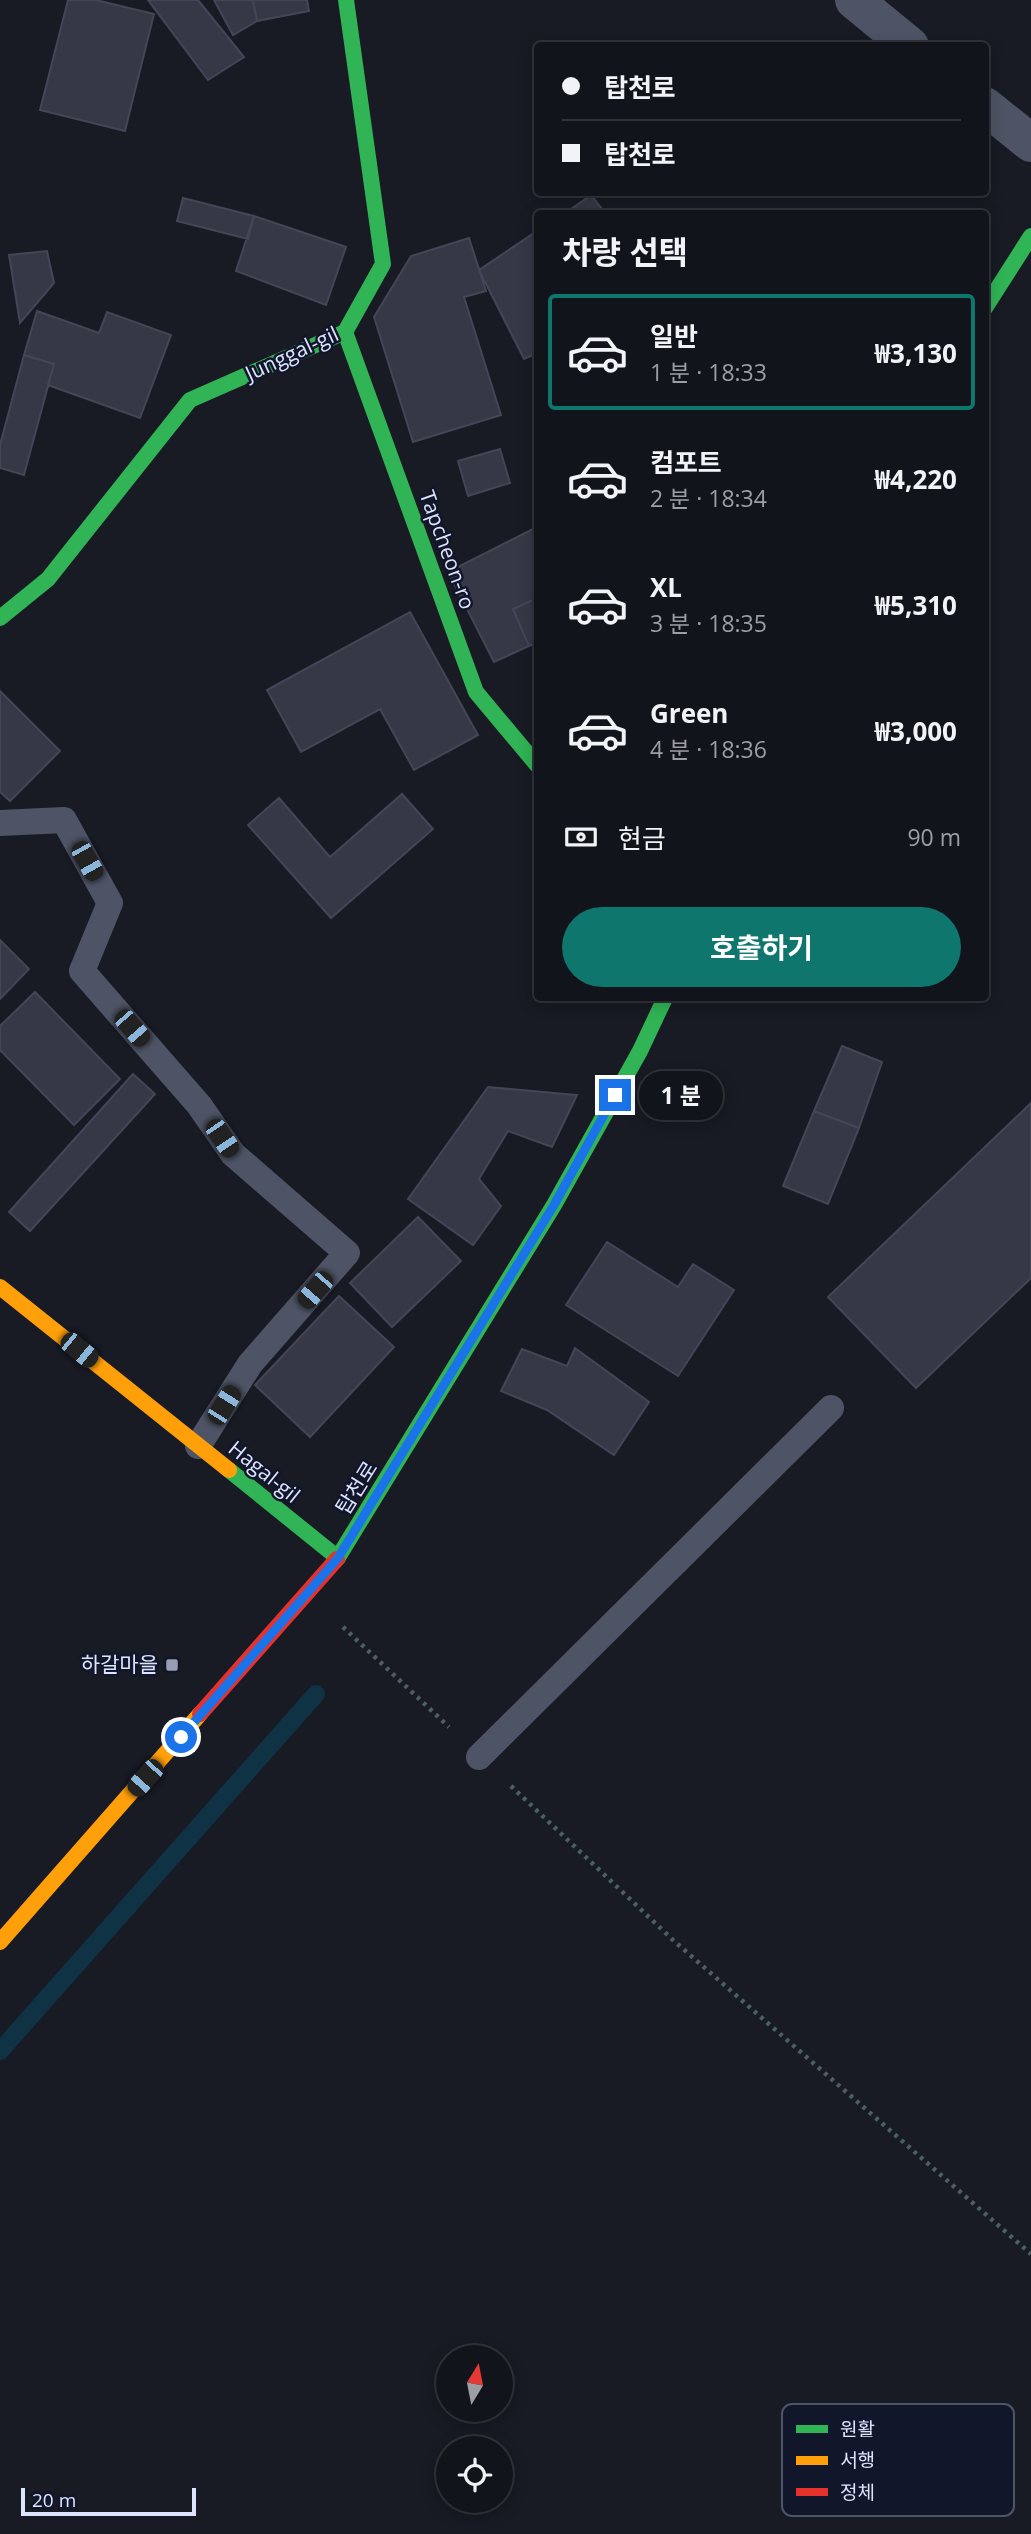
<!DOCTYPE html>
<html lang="ko">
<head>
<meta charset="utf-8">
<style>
  body { margin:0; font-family:"Open Sans","Noto Sans KR",sans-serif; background:#1b1d24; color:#f1f3f6; height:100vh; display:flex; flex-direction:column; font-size:26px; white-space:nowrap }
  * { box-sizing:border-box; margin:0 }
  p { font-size:23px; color:#9c9ea3 }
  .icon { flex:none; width:38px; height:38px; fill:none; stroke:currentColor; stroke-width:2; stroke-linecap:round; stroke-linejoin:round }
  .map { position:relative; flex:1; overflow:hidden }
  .sheet { position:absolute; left:534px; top:210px; width:455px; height:791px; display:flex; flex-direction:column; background:#12141b; border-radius:7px; box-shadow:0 4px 18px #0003,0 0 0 2px #31333a }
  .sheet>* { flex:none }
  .guide { position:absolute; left:534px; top:42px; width:455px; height:154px; border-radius:7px; box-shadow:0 4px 18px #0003,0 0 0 2px #31333a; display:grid; align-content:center; height:154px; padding:0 28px; background:#12141b }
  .needle { width:46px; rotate:10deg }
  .buttons { position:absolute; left:436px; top:2345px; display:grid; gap:14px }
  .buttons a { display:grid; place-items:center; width:77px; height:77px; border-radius:50%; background:#12141b; box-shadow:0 4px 18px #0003,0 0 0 2px #31333a; font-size:35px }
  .scale { position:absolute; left:21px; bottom:18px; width:175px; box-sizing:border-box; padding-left:7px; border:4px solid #dde4fd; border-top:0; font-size:19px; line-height:24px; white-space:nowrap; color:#dde4fd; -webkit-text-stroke:5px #12162a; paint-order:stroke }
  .end { position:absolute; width:32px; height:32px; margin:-16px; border:9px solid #1a73e8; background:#fff; box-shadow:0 0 0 4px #fff }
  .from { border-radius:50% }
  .bubble { position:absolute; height:49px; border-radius:24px; background:#12141b; box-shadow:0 4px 18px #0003,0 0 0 2px #31333a; font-size:23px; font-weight:700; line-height:49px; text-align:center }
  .car { position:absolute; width:21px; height:42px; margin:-21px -10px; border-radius:9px; box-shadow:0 0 5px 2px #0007; background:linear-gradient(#222 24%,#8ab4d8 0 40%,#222 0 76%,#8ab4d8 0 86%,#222 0) }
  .guide b { display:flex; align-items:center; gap:24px; height:66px; font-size:26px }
  .guide b+b { border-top:2px solid #31333a }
  .guide i { width:18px; height:18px; background:#f1f3f6 }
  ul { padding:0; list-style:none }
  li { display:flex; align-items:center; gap:21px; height:116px; margin:0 14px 10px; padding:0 14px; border:4px solid transparent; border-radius:7px }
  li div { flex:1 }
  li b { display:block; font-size:26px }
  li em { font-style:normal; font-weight:700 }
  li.active { border-color:#0f766e }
  li>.icon { width:63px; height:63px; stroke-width:1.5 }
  h2 { padding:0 28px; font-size:32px; line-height:84px }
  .pay { display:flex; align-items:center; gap:18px; height:77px; padding:0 28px; font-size:26px }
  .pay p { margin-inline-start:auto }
  .button { display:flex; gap:14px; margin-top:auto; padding:14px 28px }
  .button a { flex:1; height:80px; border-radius:42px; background:#0f766e; color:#fff; font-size:28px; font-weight:700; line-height:80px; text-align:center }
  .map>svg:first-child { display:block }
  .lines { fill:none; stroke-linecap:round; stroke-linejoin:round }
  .stream { stroke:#0f3345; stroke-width:18 }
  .building { fill:#363945; stroke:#434657; stroke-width:2 }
  .path { stroke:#4c5f64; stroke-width:4.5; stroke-dasharray:3.5 5; stroke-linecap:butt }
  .lane { stroke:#4e5465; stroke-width:26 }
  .street { stroke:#4e5465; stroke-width:38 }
  .fast { stroke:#30b455; stroke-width:16 }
  .slow { stroke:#ff9f0a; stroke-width:16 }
  .jam { stroke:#e5322d; stroke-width:16 }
  .route { stroke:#1a73e8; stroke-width:9 }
  .poi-dot { fill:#989db1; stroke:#12162a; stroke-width:2.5 }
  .labels { text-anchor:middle; stroke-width:5; stroke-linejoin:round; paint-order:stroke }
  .street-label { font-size:21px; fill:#dde4fd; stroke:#12162a }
  .poi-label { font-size:21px; fill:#dde4fd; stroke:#12162a; text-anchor:end }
  .key { fill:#12162a; stroke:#4f5469; stroke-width:2 }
  .key-label { font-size:19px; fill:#dde4fd }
</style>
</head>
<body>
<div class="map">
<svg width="1031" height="2534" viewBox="0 0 1031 2534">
  <rect width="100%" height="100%" fill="#181a24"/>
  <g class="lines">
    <path class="stream" d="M0,2051L316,1694"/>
  </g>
  <path class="building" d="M68,0H96L154,14L125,131L40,110Z
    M148,0H198L244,57L208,80Z
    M214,0H253L257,21L233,35Z
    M253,0H307L309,11L257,21Z
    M591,195L606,214H564Z
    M183,198L254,216L248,239L177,221Z
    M254,216L346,247L326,305L236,271Z
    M537,231V353L524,359L479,270Z
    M469,238L486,291L464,297L501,415L413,442L374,317L411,256Z
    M47,251L54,283L20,323L9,255Z
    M37,311L99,333L107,312L171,335L140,418L48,385L54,364L24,355Z
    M24,355L54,364L24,475L0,468V445Z
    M500,449L510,483L468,496L458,461Z
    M537,527V598L513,609L529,646L494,662L448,572Z
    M537,598V643L529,646L513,609Z
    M410,612L478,735L414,770L380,709L301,752L267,690Z
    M0,691L60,751L10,801L0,792Z
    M402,794L433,829L331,918L248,825L279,798L330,857Z
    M0,940L29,969L0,999Z
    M35,992L120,1079L74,1125L0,1050V1026Z
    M842,1046L882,1062L859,1128L814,1111Z
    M133,1074L155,1094L30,1231L9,1212Z
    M488,1087L577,1095L552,1147L508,1131L479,1179L501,1206L473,1245L408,1199Z
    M1031,1103V1278L916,1388L828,1297Z
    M814,1111L859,1128L828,1204L783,1186Z
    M418,1217L461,1261L392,1327L350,1283Z
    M607,1242L678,1287L693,1264L734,1290L678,1376L566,1305Z
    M339,1296L394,1347L310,1437L255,1385Z
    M575,1348L649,1402L614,1455L547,1410L501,1391L522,1349L567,1366Z"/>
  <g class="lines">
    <path class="path" d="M343,1627L449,1727
      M511,1786L673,1940L1031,2254"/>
    <path class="lane" d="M0,823L64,820L110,903L82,971L199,1105L233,1154L347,1253L250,1364L198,1446
      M479,1757L831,1408"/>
    <path class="street" d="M854,0L910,46
      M985,106L1031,143"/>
    <path class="fast" d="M985,308L1031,236
      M345,332L476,692L537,765
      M0,618L48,579L190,400L345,332L383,264L346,0
      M229,1470L338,1558
      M337,1559L554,1205L640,1051L665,998"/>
    <path class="slow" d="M0,1287L229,1470
      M0,1942L200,1714"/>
    <path class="jam" d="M200,1714L337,1559"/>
  </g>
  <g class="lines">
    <path class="route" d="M181,1737L338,1558L554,1205L615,1095"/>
  </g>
  <rect class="poi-dot" x="165" y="1658" width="14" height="14" rx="3.5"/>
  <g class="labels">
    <g class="street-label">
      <text transform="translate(292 354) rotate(-25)" y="7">Junggal-gil</text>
      <text transform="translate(447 550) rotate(70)" y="7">Tapcheon-ro</text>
      <text transform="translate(264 1472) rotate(39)" y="7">Hagal-gil</text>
      <text transform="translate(357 1488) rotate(-58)" y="7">탑천로</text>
    </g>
    <g class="poi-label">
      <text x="158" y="1672">하갈마을</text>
    </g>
  </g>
  <rect x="782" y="2404" width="232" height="112" rx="10" class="key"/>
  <rect x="796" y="2425" width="32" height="8" fill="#30b455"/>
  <rect x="796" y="2456" width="32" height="9" fill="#ff9f0a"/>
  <rect x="796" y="2488" width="32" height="8" fill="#e5322d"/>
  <g class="key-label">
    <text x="840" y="2436">원활</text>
    <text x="840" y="2467">서행</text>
    <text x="840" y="2499">정체</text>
  </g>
</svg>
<div class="buttons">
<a><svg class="needle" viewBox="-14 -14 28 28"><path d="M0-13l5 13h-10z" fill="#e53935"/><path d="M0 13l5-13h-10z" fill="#9c9ea3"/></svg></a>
<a><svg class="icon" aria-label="locate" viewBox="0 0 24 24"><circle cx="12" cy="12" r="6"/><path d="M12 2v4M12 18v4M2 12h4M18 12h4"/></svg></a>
</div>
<div class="scale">20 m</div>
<i class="end from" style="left:181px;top:1737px"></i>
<i class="end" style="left:615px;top:1095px"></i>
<div class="bubble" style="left:639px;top:1071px;width:84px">1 분</div>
<i class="car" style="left:87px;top:861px;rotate:151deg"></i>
<i class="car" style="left:132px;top:1028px;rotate:139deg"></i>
<i class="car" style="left:222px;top:1138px;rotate:146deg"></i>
<i class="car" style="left:315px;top:1290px;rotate:221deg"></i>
<i class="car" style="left:79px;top:1350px;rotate:129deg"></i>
<i class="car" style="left:224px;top:1405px;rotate:32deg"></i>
<i class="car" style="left:145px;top:1778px;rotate:222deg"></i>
<div class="guide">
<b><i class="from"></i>탑천로</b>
<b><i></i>탑천로</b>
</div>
<section class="sheet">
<h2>차량 선택</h2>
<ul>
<li class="active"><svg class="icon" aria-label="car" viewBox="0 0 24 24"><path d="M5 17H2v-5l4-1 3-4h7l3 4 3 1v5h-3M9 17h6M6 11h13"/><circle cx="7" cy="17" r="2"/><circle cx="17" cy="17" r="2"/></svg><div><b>일반</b><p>1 분 · 18:33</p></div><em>₩3,130</em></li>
<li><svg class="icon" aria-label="car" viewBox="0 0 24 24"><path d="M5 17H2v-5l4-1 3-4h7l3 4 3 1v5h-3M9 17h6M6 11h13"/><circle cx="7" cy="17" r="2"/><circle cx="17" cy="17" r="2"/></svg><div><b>컴포트</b><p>2 분 · 18:34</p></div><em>₩4,220</em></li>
<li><svg class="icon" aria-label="car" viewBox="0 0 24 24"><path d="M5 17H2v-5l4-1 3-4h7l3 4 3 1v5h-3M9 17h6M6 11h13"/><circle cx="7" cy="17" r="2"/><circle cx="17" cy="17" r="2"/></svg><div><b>XL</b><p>3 분 · 18:35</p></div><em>₩5,310</em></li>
<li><svg class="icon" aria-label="car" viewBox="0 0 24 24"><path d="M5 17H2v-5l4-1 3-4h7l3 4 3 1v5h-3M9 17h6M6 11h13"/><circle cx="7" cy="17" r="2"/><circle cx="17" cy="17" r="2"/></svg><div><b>Green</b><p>4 분 · 18:36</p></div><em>₩3,000</em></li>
</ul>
<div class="pay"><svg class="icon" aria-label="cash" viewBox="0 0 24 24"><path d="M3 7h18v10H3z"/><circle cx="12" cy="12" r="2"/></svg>현금<p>90 m</p></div>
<div class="button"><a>호출하기</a></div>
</section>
</div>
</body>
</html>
